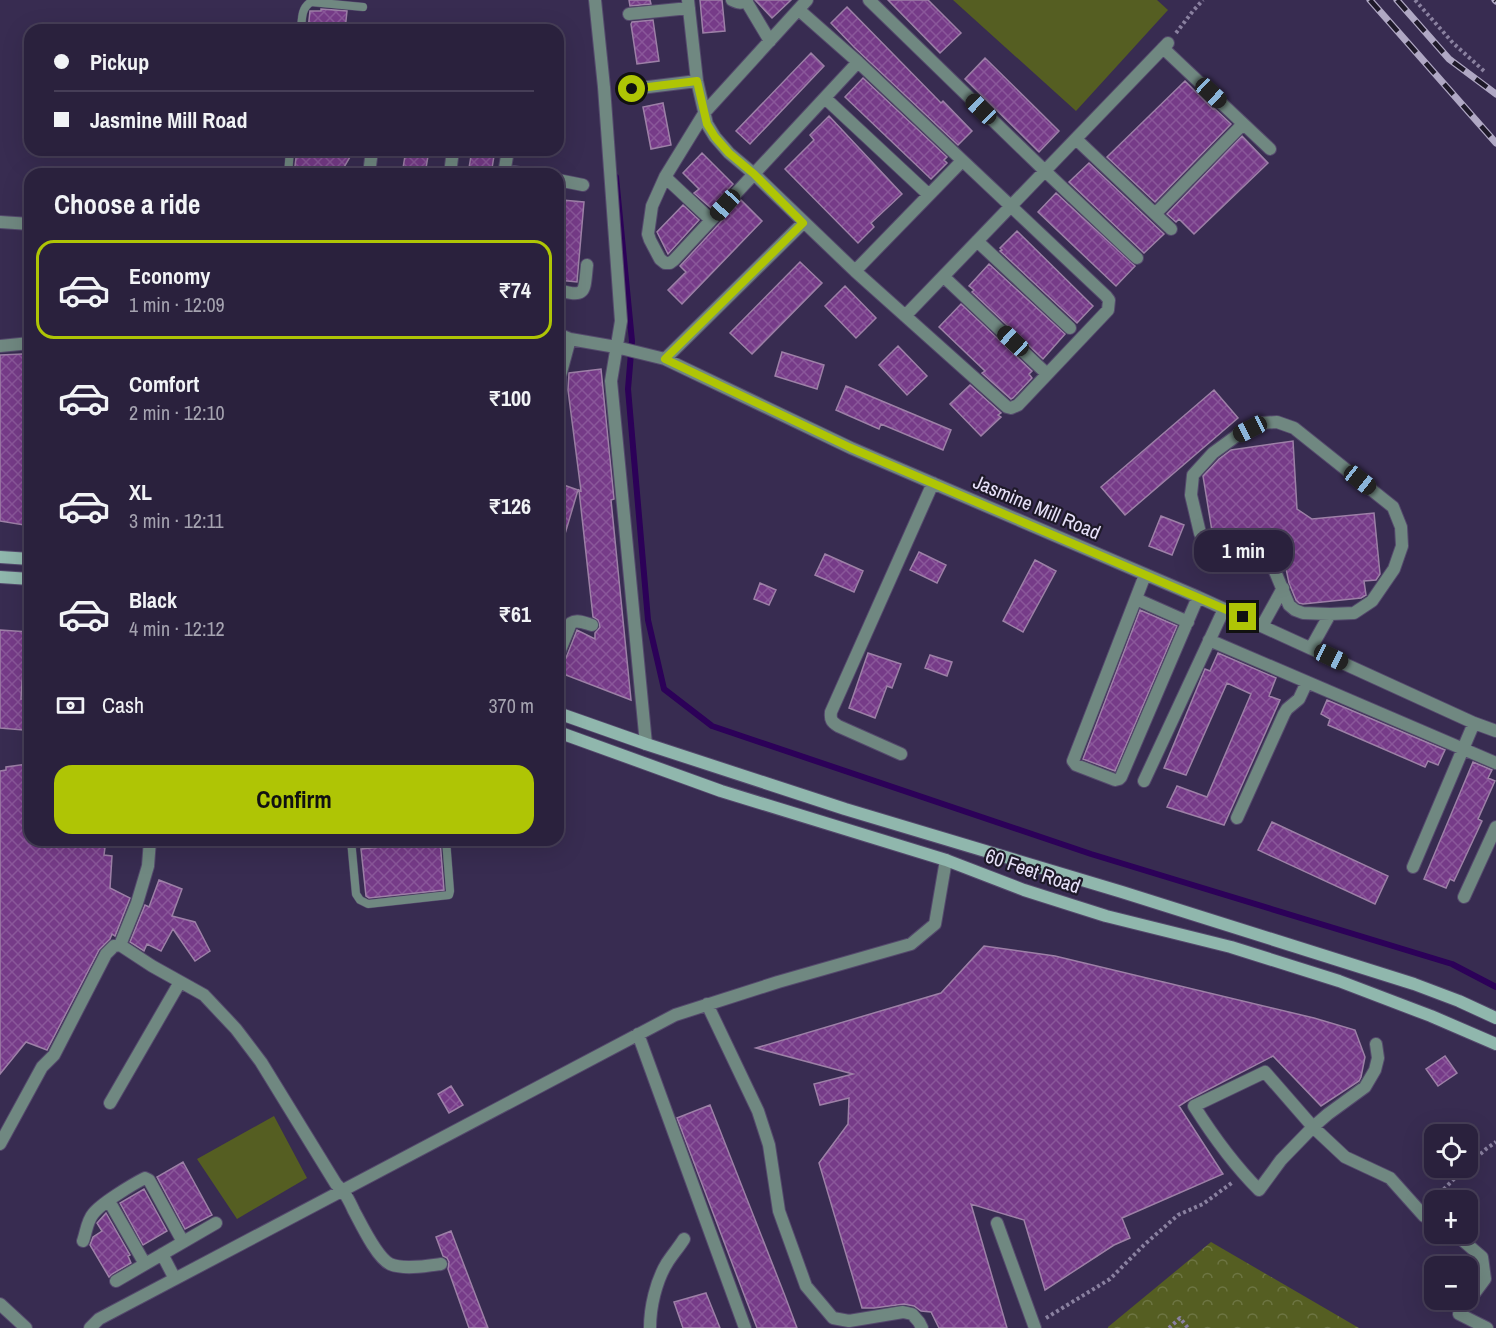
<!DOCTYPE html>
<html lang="en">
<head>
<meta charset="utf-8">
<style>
  body { margin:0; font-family:"Archivo Narrow",sans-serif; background:#362e48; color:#f1f3f6; height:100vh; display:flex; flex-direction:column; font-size:22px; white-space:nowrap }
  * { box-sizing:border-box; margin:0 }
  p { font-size:20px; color:#a5a3b0 }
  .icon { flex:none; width:33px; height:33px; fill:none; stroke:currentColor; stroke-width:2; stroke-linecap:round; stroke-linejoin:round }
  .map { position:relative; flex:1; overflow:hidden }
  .details { position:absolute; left:24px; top:168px; width:540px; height:678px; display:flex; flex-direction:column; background:#2a213d; border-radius:18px; box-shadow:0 6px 24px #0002,0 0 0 2px #463e57 }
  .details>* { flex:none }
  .top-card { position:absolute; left:24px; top:24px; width:540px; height:132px; border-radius:18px; box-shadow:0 6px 24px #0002,0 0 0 2px #463e57; display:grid; align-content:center; height:132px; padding:0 30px; background:#2a213d }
  .tools { position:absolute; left:1424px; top:1124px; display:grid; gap:12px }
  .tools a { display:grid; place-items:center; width:54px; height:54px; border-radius:12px; background:#2a213d; box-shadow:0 6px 24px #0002,0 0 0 2px #463e57; font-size:30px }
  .end { position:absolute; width:27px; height:27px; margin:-14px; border:8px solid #afc505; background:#111; box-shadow:0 0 0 3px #111 }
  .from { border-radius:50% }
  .bubble { position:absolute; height:42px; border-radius:18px; background:#2a213d; box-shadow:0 6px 24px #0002,0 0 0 2px #463e57; font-size:20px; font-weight:700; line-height:42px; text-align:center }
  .car { position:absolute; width:18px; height:36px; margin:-18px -9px; border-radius:8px; box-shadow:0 0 4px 2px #0007; background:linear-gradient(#222 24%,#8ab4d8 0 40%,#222 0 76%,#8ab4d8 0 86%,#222 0) }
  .top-card b { display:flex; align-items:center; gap:21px; height:57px; font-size:22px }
  .top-card b+b { border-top:2px solid #463e57 }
  .top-card i { width:15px; height:15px; background:#f1f3f6 }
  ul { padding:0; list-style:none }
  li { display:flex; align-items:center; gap:18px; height:99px; margin:0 12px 9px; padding:0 18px; border:3px solid transparent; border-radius:18px }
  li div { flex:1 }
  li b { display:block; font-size:22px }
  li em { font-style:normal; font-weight:700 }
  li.selected { border-color:#afc505 }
  li>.icon { width:54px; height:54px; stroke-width:1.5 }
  h2 { padding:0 30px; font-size:27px; line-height:72px }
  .pay { display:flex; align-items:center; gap:15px; height:66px; padding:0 30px; font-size:22px }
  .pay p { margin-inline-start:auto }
  .action { display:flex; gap:12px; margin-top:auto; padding:12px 30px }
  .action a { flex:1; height:69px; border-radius:18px; background:#afc505; color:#111; font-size:24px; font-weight:700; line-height:69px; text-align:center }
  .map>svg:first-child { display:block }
  .green { fill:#555e22 }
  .park { fill:url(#park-crowns) }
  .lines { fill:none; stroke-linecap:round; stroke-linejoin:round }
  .stream { stroke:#2c0158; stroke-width:6 }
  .building { fill:url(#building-cross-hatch); stroke:#9d80a7; stroke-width:1.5 }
  .lane-casing { stroke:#54496c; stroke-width:9 }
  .street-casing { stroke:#54496c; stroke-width:14 }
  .secondary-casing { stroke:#54496c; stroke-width:14 }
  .path { stroke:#8a81a0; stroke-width:4; stroke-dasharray:3 3; stroke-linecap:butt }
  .lane { stroke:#708881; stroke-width:8 }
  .street { stroke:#708881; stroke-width:12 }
  .secondary { stroke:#90b7ad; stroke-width:12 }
  .rail-casing { stroke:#b0a8c4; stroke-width:7 }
  .rail { stroke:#1e1929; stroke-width:4.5; stroke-dasharray:14; stroke-linecap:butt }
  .route { stroke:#afc505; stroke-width:8 }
  .labels { text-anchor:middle; stroke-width:4.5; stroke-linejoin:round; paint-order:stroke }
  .street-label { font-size:20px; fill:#e7e1f9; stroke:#1e1929 }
</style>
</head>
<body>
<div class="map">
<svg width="1496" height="1328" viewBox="0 0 1496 1328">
  <defs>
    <pattern id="park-crowns" width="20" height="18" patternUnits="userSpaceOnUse" patternTransform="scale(1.5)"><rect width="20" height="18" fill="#555e22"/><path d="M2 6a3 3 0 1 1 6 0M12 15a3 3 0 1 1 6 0" fill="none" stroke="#6d7543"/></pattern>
    <pattern id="building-cross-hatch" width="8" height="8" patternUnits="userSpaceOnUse" patternTransform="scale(1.5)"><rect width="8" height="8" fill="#763b88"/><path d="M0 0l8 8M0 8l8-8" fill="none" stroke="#8a579a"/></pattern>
  </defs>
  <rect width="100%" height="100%" fill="#382c51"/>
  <path class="green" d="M953,0H1157L1168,10L1076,111Z
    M274,1116L307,1178L237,1219L197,1159Z"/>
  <path class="park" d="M1211,1242L1359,1328H1108V1327Z"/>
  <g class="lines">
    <path class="stream" d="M616,177L632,341L628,389L648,620L664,689L712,726L1091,854L1452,964L1496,987"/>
  </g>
  <path class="building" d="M629,0H650L651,4L630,6Z
    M700,0H722L725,31L703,33Z
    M755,0H791L772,18Z
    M888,0H928L961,33L940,53Z
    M847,7L941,103L943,101L972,131L958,145L854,47L831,23Z
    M321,9L347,11L345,30H308L310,11H321Z
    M653,20L659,61L637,64L631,24L632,22Z
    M811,53L824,66L750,144L736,131Z
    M985,58L1059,131L1039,152L965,79Z
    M863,78L947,157L944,160L947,163L931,179L845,97Z
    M1185,81L1213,109L1214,108L1231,124L1155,202L1107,157Z
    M663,103L671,145L651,149L643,107Z
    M829,116L902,194L871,223L874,227L858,243L785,169L814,140L810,135Z
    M1242,136L1268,163L1194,234L1179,219L1176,222L1167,214Z
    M297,150H354L343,169L337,174H294Z
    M406,150H429L425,174H402Z
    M472,150H495L491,174H468Z
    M702,153L733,184L711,208L694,193L699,189L683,173Z
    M1089,163L1164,234L1144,253L1069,182Z
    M1056,193L1135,266L1116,286L1038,212Z
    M562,200L584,202L577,282L558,280V243Z
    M741,200L762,221L682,304L668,290L686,272L680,266Z
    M683,205L699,220L668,254L657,232Z
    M1017,231L1093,306L1077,323L1000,251L1002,250L1000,248Z
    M800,262L822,283L752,354L730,333Z
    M989,264L1065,334L1043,359L972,292L974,290L969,286Z
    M845,286L876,318L856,338L825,306Z
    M961,304L1032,371L1029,374L1032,378L1013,398L1011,399L982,373L985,371L939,327Z
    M898,346L927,376L907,395L879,365Z
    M782,352L824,365L817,389L775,376Z
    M23,354H30V453H27L28,493L30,494V523L25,522L24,525L0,521V355Z
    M601,369L614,499L611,500L631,700L558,672V663L563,662L566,658L577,630L595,639V633L600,627L598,620L593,617L579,490L581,491L568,390L569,373Z
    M970,385L1001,413L998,415L1001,417L981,436L950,404Z
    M846,386L951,430L943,450L881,424L879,429L836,410Z
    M1214,390L1238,418L1125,515L1101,487Z
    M1293,441L1297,509L1312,519L1374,513L1380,574L1376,580L1364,581L1366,595L1361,598L1303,604L1299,603L1296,600L1289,583L1278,530L1220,538L1213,537L1203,476L1219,459L1231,450Z
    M558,483L578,490L562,544H558Z
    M1161,516L1184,525L1172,555L1149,546Z
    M919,552L946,565L937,583L910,570Z
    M825,554L863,571L854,592L815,575Z
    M1035,560L1056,571L1023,632L1003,621Z
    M760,583L776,590L769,605L754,599Z
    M1140,610L1177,626L1115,771L1083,759Z
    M0,630L29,632L26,662H24L22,683L21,699H25L23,730L0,728Z
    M868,653L901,664L892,688L887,686L875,718L849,708Z
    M1218,653L1276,678L1269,696L1280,700L1224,825L1167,807L1177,786L1207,797L1251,694L1227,683L1186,775L1164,768L1205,669L1210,671Z
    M930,655L952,662L947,676L925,668Z
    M1327,700L1445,750L1438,765L1428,761L1425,767L1328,725L1330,719L1321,714Z
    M1473,762L1492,770L1488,778L1495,781L1478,819L1482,821L1454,881L1450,879L1446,888L1424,879Z
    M27,764L28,777H30V840H106L104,855L112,856L110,888L130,898L115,936L112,934L110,939L99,950L47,1050L26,1042L0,1074V771L6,770V767Z
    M1272,822L1388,876L1375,904L1258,850Z
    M410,840H440L444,890L369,898L366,896L361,849L410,844Z
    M159,880L182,889L172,916L195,922L210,951L195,961L173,929L161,951L147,944L144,951L130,942L145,905L149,907Z
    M984,946L1055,956L1314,1018L1355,1030L1365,1057L1361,1077L1359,1081L1321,1106L1273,1056L1190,1099L1179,1106L1223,1174L1122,1218L1130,1238L1114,1245L1045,1290L1024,1220L971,1204L1007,1328H939L931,1312L921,1311L914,1306L904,1304L874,1308H862L819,1163L848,1124L849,1098L820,1105L814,1084L853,1074L756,1048L941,993Z
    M1445,1056L1457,1073L1438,1086L1426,1069Z
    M451,1086L463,1105L449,1113L438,1094Z
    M710,1105L785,1296L797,1328H757L745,1297L677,1118Z
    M183,1162L212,1215L185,1229L157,1177Z
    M144,1189L167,1231L143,1245L120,1203Z
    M106,1213L130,1255L128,1256L131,1263L112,1274L109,1277L90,1245L93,1237L102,1231L97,1223Z
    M451,1231L488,1328H469L448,1269L449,1262L447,1258L443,1256L436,1237Z
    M706,1293L720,1328H683L674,1302Z"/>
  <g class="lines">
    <g class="lane-casing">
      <path id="lane" d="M301,30C302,19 301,8 311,2L363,7
        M288,174L290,150
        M351,840L356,894L360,900L368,904L449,895L450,891L446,840"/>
    </g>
    <g class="street-casing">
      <path id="street" d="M595,0L604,87L621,321L611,381L646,744
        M688,0L697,81L707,124L715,137L729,153L754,174L855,271L1007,407L1011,408L1018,405L1108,310L1109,300L1106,296L858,62L799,10
        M732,0C738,3 741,4 747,0
        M807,0L705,112L665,177L652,206L648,234L650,240L660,259L665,263H670L674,260L858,62
        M869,0L1045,171L1137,258
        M746,1L770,41
        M629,14L689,8
        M1163,48L1270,149
        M632,89L697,81
        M825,98L929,195
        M1076,139L1171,229
        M505,170L525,174
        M369,174L372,150
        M450,174L453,150
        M504,174L508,150
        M665,177L711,220
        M558,180L583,185
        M1155,214L1243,124
        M0,222L30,224
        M977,241L1070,328
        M855,271L962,161
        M944,277L1047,374
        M558,290C587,298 584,292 587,265
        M905,316L1168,43
        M558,334L570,339L616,347L665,359L851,448L1198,597L1474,723L1496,731
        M0,346L30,343
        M665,359L803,223
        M1277,422L1294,428L1393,507L1401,527L1402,546L1394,569L1372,601L1354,613L1330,614L1303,613L1295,610L1289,605L1269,557L1255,549L1211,546L1204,541L1200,533L1191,495L1193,475L1213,453L1239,434L1261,423Z
        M558,443L560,376L570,339
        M1145,575L1073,761L1076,765L1115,780L1119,779L1121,777L1198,597
        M1136,599L1188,622
        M1262,626L1283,588
        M1209,640L1496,763
        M1311,648L1330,614
        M558,655L571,623C577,619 585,623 592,625
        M901,754L838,726C832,722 830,720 831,712L933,483
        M1144,781L1224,609
        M1237,818L1284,714L1287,709L1299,699L1307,682
        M1413,867L1474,723
        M1464,897L1496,827
        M120,945L152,966L204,995L236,1029L261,1062L336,1184C345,1192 349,1200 354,1211C361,1224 377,1258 390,1264C403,1270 427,1266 441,1264
        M707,1004L758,1111L769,1145L779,1211L806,1286L833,1318L849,1321L903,1312L912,1314L919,1322L922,1328
        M638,1034L745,1328
        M1376,1044L1378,1058L1375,1070L1365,1087L1328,1114L1313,1127L1281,1160L1259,1190C1234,1165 1213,1136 1194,1106L1265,1072L1313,1127L1345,1157L1390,1178L1424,1216L1434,1220
        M110,1103L180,982
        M0,1144L42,1067L54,1055L106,954L114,946L120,945L137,903L148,866L150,840
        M109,1201L145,1264
        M997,1223L1035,1328
        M1454,1233L1482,1257L1485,1279L1459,1314L1487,1328
        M83,1241C86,1233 87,1221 93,1214C100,1204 133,1184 145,1178L149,1180L183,1242
        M162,1254L175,1279
        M116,1281L216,1223
        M0,1304L26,1328
        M90,1328L99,1319L675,1015L778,982L911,944L935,924L946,860
        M650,1328C650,1307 656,1281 667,1263C672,1255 679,1247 684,1239"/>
    </g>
    <g class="secondary-casing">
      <path id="secondary" d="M0,557L30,559
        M0,577L30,579
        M558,713L646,744L845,809L1122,892L1414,984L1459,1001L1496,1018
        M558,732L721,791L946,860L1024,890L1106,916L1231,947L1339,981L1431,1016L1496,1044"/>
    </g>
    <path class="path" d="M1415,0L1453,43L1484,71
      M1176,33L1193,11L1203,0
      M1467,1166L1486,1149L1496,1142
      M1432,1203L1443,1190L1466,1167
      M1046,1318L1110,1279L1144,1245L1178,1215L1203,1204L1233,1182
      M1169,1328L1180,1318L1188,1328"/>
    <use href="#lane" class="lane"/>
    <use href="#street" class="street"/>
    <use href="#secondary" class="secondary"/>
    <g class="rail-casing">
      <path id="rail" d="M1370,0L1496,143
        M1397,0L1449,59L1496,94
        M1495,0L1496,1"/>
    </g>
    <use href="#rail" class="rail"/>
  </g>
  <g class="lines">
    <path class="route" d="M632,89L697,81L707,124L715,137L729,153L754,174L803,223L665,359L851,448L1243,617"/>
  </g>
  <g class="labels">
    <g class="street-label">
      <text transform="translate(1037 507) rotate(23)" y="7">Jasmine Mill Road</text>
      <text transform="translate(1033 871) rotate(19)" y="7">60 Feet Road</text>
    </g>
  </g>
</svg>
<div class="tools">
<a><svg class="icon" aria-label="locate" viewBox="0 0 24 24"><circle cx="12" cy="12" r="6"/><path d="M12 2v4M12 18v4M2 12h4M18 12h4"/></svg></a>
<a>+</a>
<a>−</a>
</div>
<i class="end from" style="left:632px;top:89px"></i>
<i class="end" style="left:1243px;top:617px"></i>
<div class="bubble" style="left:1194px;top:530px;width:99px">1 min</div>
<i class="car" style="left:1211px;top:93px;rotate:133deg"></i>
<i class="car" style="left:981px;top:109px;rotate:314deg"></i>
<i class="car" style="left:725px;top:205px;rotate:222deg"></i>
<i class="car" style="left:1013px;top:341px;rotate:313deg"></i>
<i class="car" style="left:1250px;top:429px;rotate:243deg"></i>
<i class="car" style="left:1360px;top:480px;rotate:128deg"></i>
<i class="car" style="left:1331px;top:657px;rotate:115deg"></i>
<div class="top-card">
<b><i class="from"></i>Pickup</b>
<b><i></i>Jasmine Mill Road</b>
</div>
<section class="details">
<h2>Choose a ride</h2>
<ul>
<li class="selected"><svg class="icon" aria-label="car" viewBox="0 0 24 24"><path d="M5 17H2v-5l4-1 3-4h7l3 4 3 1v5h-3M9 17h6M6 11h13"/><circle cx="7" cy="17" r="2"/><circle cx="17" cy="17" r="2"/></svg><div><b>Economy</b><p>1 min · 12:09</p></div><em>₹74</em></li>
<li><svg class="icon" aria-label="car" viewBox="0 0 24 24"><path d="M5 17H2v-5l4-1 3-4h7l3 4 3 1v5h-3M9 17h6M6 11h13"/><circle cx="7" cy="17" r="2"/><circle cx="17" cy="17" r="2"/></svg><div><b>Comfort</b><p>2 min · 12:10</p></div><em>₹100</em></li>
<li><svg class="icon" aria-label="car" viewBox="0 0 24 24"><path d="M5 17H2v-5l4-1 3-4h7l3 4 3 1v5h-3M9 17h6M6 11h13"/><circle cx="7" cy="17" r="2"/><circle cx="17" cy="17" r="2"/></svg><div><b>XL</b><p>3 min · 12:11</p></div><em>₹126</em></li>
<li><svg class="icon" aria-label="car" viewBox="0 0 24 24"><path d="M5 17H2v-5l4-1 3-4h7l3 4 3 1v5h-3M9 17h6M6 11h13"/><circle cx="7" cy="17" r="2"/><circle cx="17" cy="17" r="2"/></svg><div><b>Black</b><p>4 min · 12:12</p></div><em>₹61</em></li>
</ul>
<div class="pay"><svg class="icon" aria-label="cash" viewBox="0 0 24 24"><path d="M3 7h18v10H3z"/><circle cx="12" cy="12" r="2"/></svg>Cash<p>370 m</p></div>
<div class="action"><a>Confirm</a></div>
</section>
</div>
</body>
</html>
